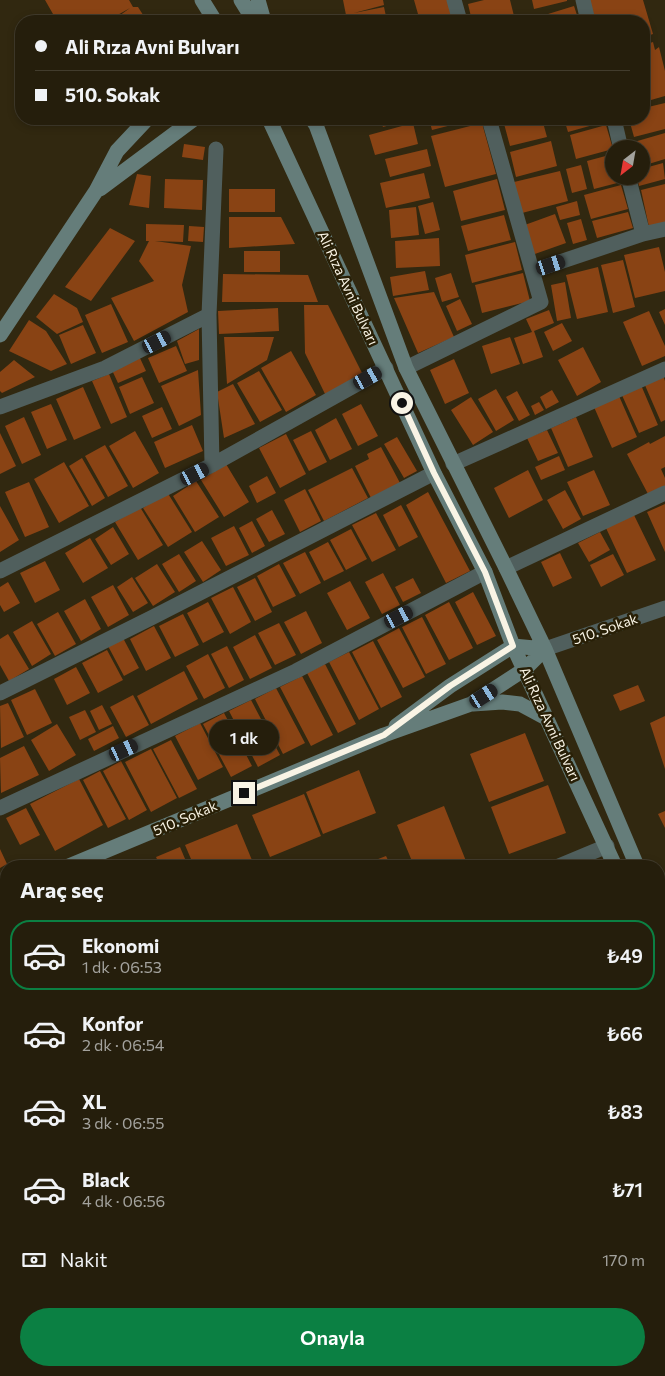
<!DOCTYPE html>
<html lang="tr">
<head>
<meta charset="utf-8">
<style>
  body { margin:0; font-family:Commissioner,sans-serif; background:#2d2715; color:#f1f3f6; height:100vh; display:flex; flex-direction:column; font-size:19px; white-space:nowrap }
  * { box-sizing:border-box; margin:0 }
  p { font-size:16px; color:#a3a29d }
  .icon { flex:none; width:28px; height:28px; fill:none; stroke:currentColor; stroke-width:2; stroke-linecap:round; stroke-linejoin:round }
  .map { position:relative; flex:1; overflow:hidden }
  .panel { position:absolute; left:0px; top:860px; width:665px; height:516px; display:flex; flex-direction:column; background:#251e0c; border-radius:20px 20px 0 0; box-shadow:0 2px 8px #0003,0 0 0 1px #423c2d }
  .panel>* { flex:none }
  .top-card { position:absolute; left:15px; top:15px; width:635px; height:110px; border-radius:20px; box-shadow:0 2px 8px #0003,0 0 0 1px #423c2d; display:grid; align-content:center; height:110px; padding:0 20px; background:#251e0c }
  .needle { width:32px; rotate:211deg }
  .tools { position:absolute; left:605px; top:140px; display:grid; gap:10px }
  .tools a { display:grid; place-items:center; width:45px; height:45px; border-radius:50%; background:#251e0c; box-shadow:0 2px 8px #0003,0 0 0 1px #423c2d; font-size:25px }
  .end { position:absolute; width:22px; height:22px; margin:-11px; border:6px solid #f9f4e5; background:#111; box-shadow:0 0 0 2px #111 }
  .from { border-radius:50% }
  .bubble { position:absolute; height:35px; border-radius:18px; background:#251e0c; box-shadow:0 2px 8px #0003,0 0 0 1px #423c2d; font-size:16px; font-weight:600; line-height:35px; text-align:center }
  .car { position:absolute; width:15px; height:30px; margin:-15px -8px; border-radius:6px; box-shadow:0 0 4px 1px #0007; background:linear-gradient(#222 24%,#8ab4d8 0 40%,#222 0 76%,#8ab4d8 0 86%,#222 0) }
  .top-card b { display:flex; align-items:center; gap:18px; height:48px; font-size:19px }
  .top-card b+b { border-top:1px solid #423c2d }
  .top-card i { width:12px; height:12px; background:#f1f3f6 }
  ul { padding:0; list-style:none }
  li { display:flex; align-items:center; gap:15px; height:70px; margin:0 10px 8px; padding:0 10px; border:2px solid transparent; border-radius:20px }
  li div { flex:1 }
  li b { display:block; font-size:19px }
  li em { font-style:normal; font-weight:600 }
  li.current { border-color:#0b8043 }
  li>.icon { width:45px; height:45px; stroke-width:1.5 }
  h2 { padding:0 20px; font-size:22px; line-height:60px }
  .pay { display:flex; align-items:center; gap:12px; height:55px; padding:0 20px; font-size:19px }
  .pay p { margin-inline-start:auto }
  .primary-button { display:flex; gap:10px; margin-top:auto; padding:10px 20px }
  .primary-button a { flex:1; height:58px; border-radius:30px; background:#0b8043; color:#fff; font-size:20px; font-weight:600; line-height:58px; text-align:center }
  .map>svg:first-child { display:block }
  .building { fill:#894314 }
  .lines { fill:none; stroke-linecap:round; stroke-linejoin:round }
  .street { stroke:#505f5d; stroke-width:15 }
  .secondary { stroke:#657d7a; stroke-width:15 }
  .route { stroke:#f9f4e5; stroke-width:6 }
  .labels { text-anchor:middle; stroke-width:5; stroke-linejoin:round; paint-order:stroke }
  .street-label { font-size:14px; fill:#f9f4e5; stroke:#281f06 }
</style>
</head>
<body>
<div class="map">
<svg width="665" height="1376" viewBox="0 0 665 1376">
  <rect width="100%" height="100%" fill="#312810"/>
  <path class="building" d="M45,0H129L133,7H138L147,21H112L130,8L107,21H57Z
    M343,0H383L384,5L354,13L384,7L387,21H352L351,14L346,15Z
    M414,0H448L453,21H420Z
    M484,0H510L514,16L494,21H472L468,4Z
    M532,0H567V1L534,9Z
    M588,0H643L653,34L644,37V21H594Z
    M574,6L579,21H536L535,18Z
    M653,42L655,50L659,47L665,71V96L644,102V45Z
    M665,103V129L634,137L629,119H644V108Z
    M380,119H411L383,127Z
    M429,119H475L432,130Z
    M508,119H542L547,137L510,146L503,120Z
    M564,119H603L604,122L568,132Z
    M413,123L418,144L375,155L369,135Z
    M482,123L496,174L445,187L431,136Z
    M606,125L613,149L576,159L570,135Z
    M665,133V159L642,166L641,149H636L634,142Z
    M551,141L557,166L516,177L510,152Z
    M184,144L205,147L203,160L182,157Z
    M427,149L431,166L390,177L385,159Z
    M613,154L614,176H619L621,182L594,189L587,161Z
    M663,163L665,179L639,186L637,176H641V169Z
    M581,165L587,189L572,193L566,169Z
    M560,171L568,201L522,213L514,182Z
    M424,173L430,198L386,208L380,183Z
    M137,174L151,176L149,208L129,205Z
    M165,179L203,180L202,210L164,208Z
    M497,179L505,210L461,221L453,191Z
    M665,184V223L649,227L641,190Z
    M621,185L628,209L591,219L584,195Z
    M229,189H275V212H229Z
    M577,201L580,215L560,220L556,207Z
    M433,202L440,230L425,234L418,206Z
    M416,207L419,235L391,238L389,210Z
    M628,212L633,228L597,238L592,221Z
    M555,214L566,243L532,255L522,226Z
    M504,215L511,240L468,251L461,226Z
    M229,217H281L295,244L229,248Z
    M581,219L587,240L573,244L567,223Z
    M146,224L184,225L183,242L155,241L191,246L182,285L188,312L134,341L111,298L154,281L139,261L149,241H146Z
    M189,226L204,227L203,242L188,241Z
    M110,228L135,241L91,301L65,287Z
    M439,238L440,266L396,268L395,241Z
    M515,242L522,270L472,283L465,255Z
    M659,247L665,272V291L635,298L624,255Z
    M244,251H280V272H244Z
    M623,260L635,307L613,313L601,265Z
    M598,267L608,312L577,319L566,275Z
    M425,271L429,290L393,296L390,277Z
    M451,273L459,297L442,302L435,278Z
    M523,273L530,301L482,313L475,285Z
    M223,274L308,275L318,302H222Z
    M565,282L571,318L557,321L551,285Z
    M434,292L454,337L418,353L394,298Z
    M54,294L77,308L83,322L57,334L36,317Z
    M460,299L472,324L457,331L446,306Z
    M111,304L128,342L102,353L85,315Z
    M304,305H328L364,377L326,396L305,353Z
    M278,308L279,331L219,334L218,311Z
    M665,309V325L659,312Z
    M549,310L554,323L534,331L543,357L523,364L514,338L532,332L526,319Z
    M649,311L665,346V356L642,366L623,322Z
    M29,320L46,331L67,364L51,371L9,351Z
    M562,323L572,341L553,351L544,332Z
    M83,325L96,353L71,364L59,335Z
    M199,329V360L185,364L177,341Z
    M224,337H274L267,360L227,384Z
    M510,337L520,364L491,374L482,346Z
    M176,346L187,371L159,383L148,358Z
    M583,347L601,382L577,396L558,360Z
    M291,351L316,395L286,412L261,368Z
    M139,356L146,371L118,383L111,368Z
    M454,359L469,393L445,404L430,370Z
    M14,360L35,377L2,393L0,391V372Z
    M198,370L201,415L179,426L161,386Z
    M259,371L282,410L260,422L237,383Z
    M109,374L127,417L111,424L92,381Z
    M663,375L665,381V420L661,422L644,383Z
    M142,377L154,403L130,414L119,387Z
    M233,384L255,424L224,438L217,392Z
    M641,385L658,425L639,433L621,393Z
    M83,387L101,428L74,440L56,399Z
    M496,389L514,420L496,431L478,399Z
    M552,390L559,402L546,409L540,397Z
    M517,391L530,415L519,421L506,397Z
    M619,396L637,437L612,448L594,407Z
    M471,397L493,432L473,445L451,410Z
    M539,402L544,410L535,415L531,406Z
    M51,404L67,440L47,449L31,412Z
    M361,404L378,436L358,446L342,414Z
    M162,407L172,429L152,438L142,416Z
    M24,417L41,455L22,464L5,426Z
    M576,417L593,457L568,467L551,428Z
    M336,418L352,449L330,460L315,430Z
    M192,425L203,451L165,468L154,442Z
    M547,430L558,453L538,461L527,438Z
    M135,431L159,473L133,488L109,446Z
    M311,431L327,462L309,471L293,440Z
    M0,433L16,466L0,474Z
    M286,434L306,474L280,488L259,448Z
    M665,436V467L661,469L665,478V487L648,494L627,454L649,442L650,444Z
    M397,437L417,471L404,478L384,444Z
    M105,445L128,486L108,497L85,456Z
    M381,447L400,483L371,498L355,466L369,459L367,454Z
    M559,456L565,470L541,480L535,467Z
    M82,458L105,498L92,506L69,466Z
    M64,462L89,506L59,523L34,479Z
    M226,464L249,502L224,517L201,480Z
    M352,468L368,498L324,521L308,490Z
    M528,470L543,500L509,518L494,488Z
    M594,470L610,505L583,516L567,482Z
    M267,476L276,493L257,503L249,486Z
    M196,481L219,517L195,532L173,496Z
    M29,482L49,527L25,537L5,492Z
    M305,489L321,521L300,532L284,500Z
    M565,490L581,519L563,529L547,500Z
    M167,492L192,532L168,547L143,508Z
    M428,492L470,571L446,583L406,505Z
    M665,504V552L647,512Z
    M401,505L418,537L399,547L383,515Z
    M0,506L19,540L0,552Z
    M140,507L163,545L138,560L115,522Z
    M272,510L285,534L269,542L256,519Z
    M376,513L396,550L372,562L352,525Z
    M634,515L656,560L627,573L606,528Z
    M252,521L265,546L252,553L239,528Z
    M234,526L249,555L226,566L211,538Z
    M113,527L129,554L111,565L95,539Z
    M351,529L367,559L346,570L330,540Z
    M600,532L610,550L589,562L578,543Z
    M90,538L108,568L83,583L65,553Z
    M202,541L221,570L203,582L184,552Z
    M328,542L344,571L324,581L309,552Z
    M305,552L321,583L300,594L283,563Z
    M560,553L572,578L553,587L541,562Z
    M179,554L196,581L179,592L162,564Z
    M613,554L624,575L601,587L590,565Z
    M45,561L60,590L35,603L20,573Z
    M157,564L175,592L153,606L135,578Z
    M279,564L296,596L273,607L257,576Z
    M383,573L400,605L382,614L365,582Z
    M132,577L148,603L133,612L117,587Z
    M255,578L272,612L255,621L237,587Z
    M413,578L421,593L403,602L395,587Z
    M350,581L370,618L347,630L327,593Z
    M8,582L20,603L4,612L0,605V587Z
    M113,585L129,615L108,627L91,597Z
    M233,587L251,622L230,634L211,598Z
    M473,592L496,636L477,645L455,602Z
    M85,599L101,629L81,641L64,611Z
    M208,602L224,632L203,643L187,613Z
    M449,602L473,648L449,660L425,615Z
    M306,611L322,643L301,654L284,622Z
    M58,612L76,644L55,656L37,624Z
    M183,614L199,645L175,657L159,626Z
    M422,617L446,664L426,674L402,627Z
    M32,621L51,654L32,666L13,632Z
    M279,623L296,655L275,665L258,633Z
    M154,626L171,658L146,671L130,639Z
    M399,628L425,677L403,688L377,640Z
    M8,634L29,669L9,681L0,665V639Z
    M255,635L272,668L250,679L233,647Z
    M123,638L139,668L124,676L108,646Z
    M373,641L402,697L381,708L352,652Z
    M227,646L244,680L229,688L211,654Z
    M107,650L123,680L98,693L82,663Z
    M349,652L379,709L359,720L329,662Z
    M208,654L225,688L204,699L186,666Z
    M325,664L356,724L338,733L307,673Z
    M76,667L90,693L67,705L54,679Z
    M184,671L198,699L151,724L137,696Z
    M302,676L333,735L311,746L280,687Z
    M638,685L645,701L620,711L613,695Z
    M276,688L305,743L283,754L255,699Z
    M35,689L52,723L27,735L11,700Z
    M133,695L149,725L126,737L110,707Z
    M251,700L280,755L258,767L229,711Z
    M8,703L24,737L1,748L0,706Z
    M102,705L112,724L99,730L90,711Z
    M85,710L96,732L80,740L69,717Z
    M224,713L252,766L231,777L203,724Z
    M665,716V769L650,723Z
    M200,723L223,767L198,780L175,736Z
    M57,724L76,755L49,771L31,740Z
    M113,726L119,738L94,751L88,739Z
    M525,733L544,781L489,802L470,754Z
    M171,740L197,789L179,798L153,749Z
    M24,746L39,775L1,793L0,758Z
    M151,749L177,798L151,812L125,762Z
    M121,761L147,810L129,820L103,771Z
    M359,770L376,813L323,834L306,792Z
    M100,771L126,819L108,828L83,780Z
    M79,779L103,825L55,851L30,804Z
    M548,785L566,833L509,854L491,807Z
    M304,794L321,836L270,857L252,815Z
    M444,806L468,866H414L397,825Z
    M26,808L40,835L20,845L6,818Z
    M665,811V828L658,814Z
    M237,824L254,865L194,866L185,845Z
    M180,847L188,866H160L156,857Z
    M0,849L7,864L0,868Z
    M386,856L391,866H360Z
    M151,861L154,866H138Z
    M3,1012L6,1021V1075L0,1077V1014Z
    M665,1105V1145L659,1147V1108Z
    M6,1127V1201L0,1203V1129Z
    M665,1147V1173L659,1176V1149Z
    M665,1176V1209L659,1211V1178Z
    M665,1212V1242L659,1245V1215Z
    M665,1244V1257L660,1246Z
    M6,1250V1300L0,1302V1252Z
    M6,1358V1370H60L54,1372L57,1376H0V1361Z
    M80,1370H125L127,1376H82Z
    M178,1370H250L252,1376H178L176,1372Z
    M276,1370H405L406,1376H277Z
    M439,1370H462V1371L440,1376Z"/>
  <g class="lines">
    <path class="street" d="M454,0L460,21
      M583,0L588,21
      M614,119L621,149
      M628,176L643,234
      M533,271L643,234L665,229
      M406,368L541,302L489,119
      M0,407L105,368L209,315
      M453,464L665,369
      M212,465L209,315L216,149
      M506,568L665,493
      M0,571L212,465L386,368
      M545,649L665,608
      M0,693L151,618L434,473
      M0,808L296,671L485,572
      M559,866L607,846
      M659,1080L665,1077
      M0,1103L6,1100
      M0,1329L6,1327
      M659,1342L665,1340
      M559,1376L576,1370"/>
    <path class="secondary" d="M202,0L215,21
      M241,0L254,21
      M258,0L264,21
      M269,119L434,473L485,572L513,646L615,866
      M312,119L316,125L406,368L506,568L545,649L637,866
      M100,189L194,119
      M0,335L96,191L117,151L147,119
      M473,704L502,702L520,704L546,718
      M396,726L450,686L513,646L545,649
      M69,866L384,735L471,704L525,669L545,649
      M0,895L6,892
      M659,918L665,933
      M0,929L6,947
      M659,974L665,990
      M152,1370L154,1376"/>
  </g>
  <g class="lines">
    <path class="route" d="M244,793L384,735L450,686L513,646L485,572L434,473L402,403"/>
  </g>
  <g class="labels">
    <g class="street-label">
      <text transform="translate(348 288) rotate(65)" y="5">Ali Rıza Avni Bulvarı</text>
      <text transform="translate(605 629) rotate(-19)" y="5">510. Sokak</text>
      <text transform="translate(550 724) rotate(65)" y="5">Ali Rıza Avni Bulvarı</text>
      <text transform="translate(185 818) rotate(-23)" y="5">510. Sokak</text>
    </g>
  </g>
</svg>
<div class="tools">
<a><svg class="needle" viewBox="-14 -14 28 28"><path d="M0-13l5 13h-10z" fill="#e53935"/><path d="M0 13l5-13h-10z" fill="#a3a29d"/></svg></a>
</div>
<i class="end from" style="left:402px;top:403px"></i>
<i class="end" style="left:244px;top:793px"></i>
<div class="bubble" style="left:209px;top:720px;width:70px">1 dk</div>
<i class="car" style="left:551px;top:265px;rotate:72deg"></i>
<i class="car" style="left:157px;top:342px;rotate:63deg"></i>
<i class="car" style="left:368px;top:378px;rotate:61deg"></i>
<i class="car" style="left:195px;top:474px;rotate:63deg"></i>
<i class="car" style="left:399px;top:617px;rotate:63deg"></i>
<i class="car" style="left:484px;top:696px;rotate:57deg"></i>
<i class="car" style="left:124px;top:750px;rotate:65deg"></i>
<div class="top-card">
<b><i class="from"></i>Ali Rıza Avni Bulvarı</b>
<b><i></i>510. Sokak</b>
</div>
<section class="panel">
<h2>Araç seç</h2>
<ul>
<li class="current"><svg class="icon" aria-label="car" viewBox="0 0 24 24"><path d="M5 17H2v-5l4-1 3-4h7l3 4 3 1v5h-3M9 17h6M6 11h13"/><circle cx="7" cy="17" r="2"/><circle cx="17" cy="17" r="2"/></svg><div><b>Ekonomi</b><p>1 dk · 06:53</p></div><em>₺49</em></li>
<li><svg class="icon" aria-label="car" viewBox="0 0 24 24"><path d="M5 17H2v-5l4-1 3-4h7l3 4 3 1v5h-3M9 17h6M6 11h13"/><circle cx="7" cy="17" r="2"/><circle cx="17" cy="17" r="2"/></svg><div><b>Konfor</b><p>2 dk · 06:54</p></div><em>₺66</em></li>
<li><svg class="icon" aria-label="car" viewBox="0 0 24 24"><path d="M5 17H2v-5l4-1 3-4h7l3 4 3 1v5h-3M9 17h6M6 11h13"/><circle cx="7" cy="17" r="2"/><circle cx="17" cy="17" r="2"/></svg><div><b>XL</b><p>3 dk · 06:55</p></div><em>₺83</em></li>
<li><svg class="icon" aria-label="car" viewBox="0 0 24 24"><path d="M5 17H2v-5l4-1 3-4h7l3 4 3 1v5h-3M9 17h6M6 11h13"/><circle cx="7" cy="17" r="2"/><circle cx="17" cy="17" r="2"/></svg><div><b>Black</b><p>4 dk · 06:56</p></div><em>₺71</em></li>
</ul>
<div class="pay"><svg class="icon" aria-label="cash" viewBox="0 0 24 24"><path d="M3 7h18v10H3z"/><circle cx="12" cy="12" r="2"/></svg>Nakit<p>170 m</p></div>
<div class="primary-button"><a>Onayla</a></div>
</section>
</div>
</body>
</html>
